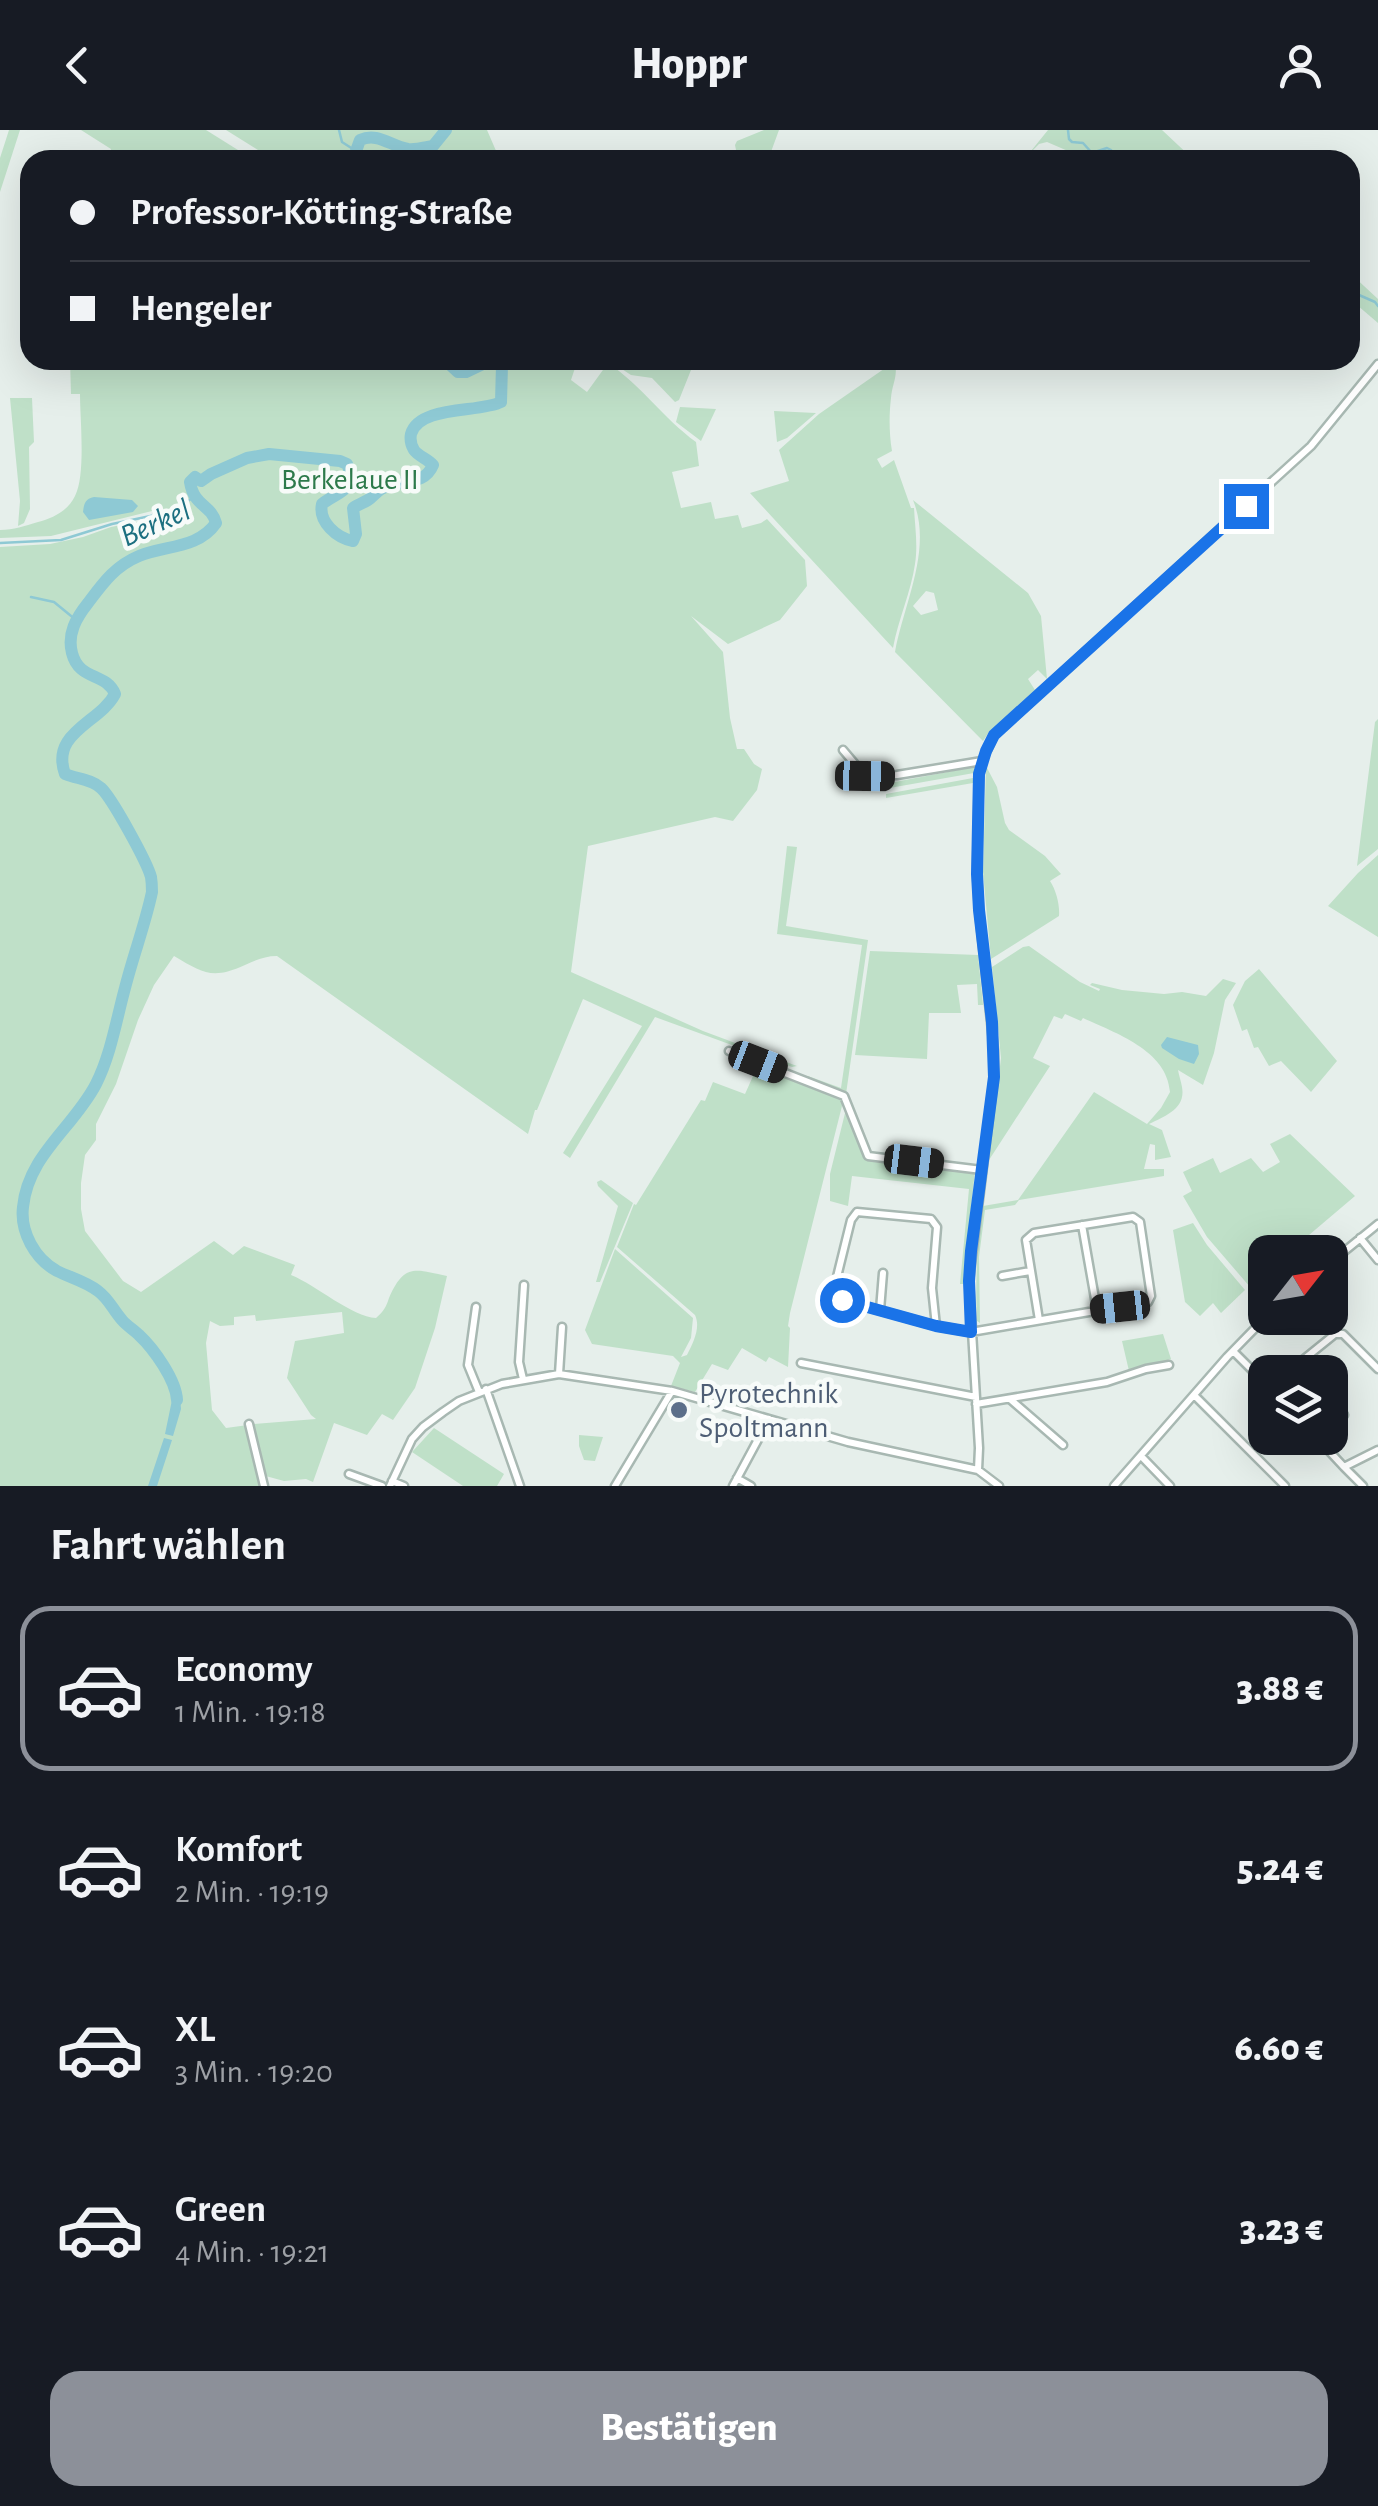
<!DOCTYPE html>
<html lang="de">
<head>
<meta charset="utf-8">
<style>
  body { margin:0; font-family:"Alegreya Sans",sans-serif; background:#242831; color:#f1f3f6; height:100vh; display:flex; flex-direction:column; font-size:38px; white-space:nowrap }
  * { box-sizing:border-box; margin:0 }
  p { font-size:32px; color:#9ea1a6 }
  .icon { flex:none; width:55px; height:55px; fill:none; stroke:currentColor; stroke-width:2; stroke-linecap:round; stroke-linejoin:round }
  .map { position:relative; height:1356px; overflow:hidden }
  .panel { display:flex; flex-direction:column; background:#171b24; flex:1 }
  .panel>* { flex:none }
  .top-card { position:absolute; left:20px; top:20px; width:1340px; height:220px; border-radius:30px; box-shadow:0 10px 40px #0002; display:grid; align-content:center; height:220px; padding:0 50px; background:#171b24 }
  .needle { width:65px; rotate:59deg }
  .controls { position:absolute; left:1248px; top:1105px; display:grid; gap:20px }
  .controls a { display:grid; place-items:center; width:100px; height:100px; border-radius:20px; background:#171b24; box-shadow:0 10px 40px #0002; font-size:50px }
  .end { position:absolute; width:45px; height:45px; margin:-22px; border:12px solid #1a73e8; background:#fff; box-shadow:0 0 0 5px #fff }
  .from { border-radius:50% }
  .car { position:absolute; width:30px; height:60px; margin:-30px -15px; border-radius:12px; box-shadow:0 0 8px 2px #0007; background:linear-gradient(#222 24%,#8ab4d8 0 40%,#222 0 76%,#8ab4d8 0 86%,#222 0) }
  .top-card b { display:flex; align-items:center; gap:35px; height:95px; font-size:38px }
  .top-card b+b { border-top:2px solid #363941 }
  .top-card i { width:25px; height:25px; background:#f1f3f6 }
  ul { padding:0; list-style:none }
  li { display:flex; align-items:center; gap:30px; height:165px; margin:0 20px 15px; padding:0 30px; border:5px solid transparent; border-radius:30px }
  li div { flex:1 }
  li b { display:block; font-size:38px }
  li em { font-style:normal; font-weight:800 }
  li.on { border-color:#8c9099 }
  li>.icon { width:90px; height:90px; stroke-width:1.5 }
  h2 { padding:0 50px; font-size:45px; line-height:120px }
  .action { display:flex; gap:20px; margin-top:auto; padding:20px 50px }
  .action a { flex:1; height:115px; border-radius:30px; background:#8c9099; color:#fff; font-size:40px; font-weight:800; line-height:115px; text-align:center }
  header { display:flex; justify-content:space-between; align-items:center; height:130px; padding:0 50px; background:#171b24; font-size:45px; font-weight:800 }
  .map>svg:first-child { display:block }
  .green { fill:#bfe0c8; fill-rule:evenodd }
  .water { fill:#8ec9d4 }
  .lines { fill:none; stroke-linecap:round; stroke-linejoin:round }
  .stream { stroke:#8ec9d4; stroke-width:2.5 }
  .river { stroke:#8ec9d4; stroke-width:12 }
  .minor-casing { stroke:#a8b8b2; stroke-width:11 }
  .minor { stroke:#fff; stroke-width:6 }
  .route { stroke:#1a73e8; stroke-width:12 }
  .service-dot { fill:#5c6f8a; stroke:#f7fbf9; stroke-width:4 }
  .labels { text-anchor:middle; stroke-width:9; stroke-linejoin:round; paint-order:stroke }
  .park-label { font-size:30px; fill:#2d7a4b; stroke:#f7fbf9 }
  .service-label { font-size:30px; fill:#4e5e75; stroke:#f7fbf9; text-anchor:start }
  .water-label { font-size:32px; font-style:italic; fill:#1c6f80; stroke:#f7fbf9 }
</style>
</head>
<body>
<header><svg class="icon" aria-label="back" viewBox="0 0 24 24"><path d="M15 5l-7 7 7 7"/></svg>Hoppr<svg class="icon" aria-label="person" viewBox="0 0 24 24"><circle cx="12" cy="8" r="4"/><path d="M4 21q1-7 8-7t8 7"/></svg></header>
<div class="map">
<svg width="1378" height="1356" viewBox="0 0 1378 1356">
  <rect width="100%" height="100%" fill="#e6efeb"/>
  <path class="green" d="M9,0H20L0,62V28Z
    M81,0H206L254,30H108L111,19Z
    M226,0H487L500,30H274Z
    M764,0H779L768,30H738L735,15L737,11Z
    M1048,0H1162L1194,30H1089L1047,12L1039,14L1027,26Z
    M1350,143L1378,169V193L1350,169Z
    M70,230H584L580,239L575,238L571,250L587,262L608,233C641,255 663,288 696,312L699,336L672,342L681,378L711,372L715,389L738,385L742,398L761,393L767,389L805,430L807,456L780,490L728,514L691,486L723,522L730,588L737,619H744L754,634L762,639L757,660L733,691L715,687L588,716L571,842L703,901L797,936L792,937L655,887L570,1028L563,1023L642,896L583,869L537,980H535L528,1004L277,826C265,826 256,830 245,835C212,850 203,843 174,826L154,855L138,890L116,954L96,994V1010L85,1025L81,1053V1079L85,1101L123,1151L141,1162L214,1111L233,1125L244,1116L295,1135L291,1145C316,1155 352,1187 376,1188C384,1181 386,1177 389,1168C404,1133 415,1139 447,1146L435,1198L415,1258L393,1290L382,1284L367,1305L334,1293L313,1352L306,1349L284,1351L262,1345L253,1294L316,1289L311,1285L287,1248L295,1211L344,1203L342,1182L256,1191L255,1185L234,1187V1195L220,1196L210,1191L206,1213L212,1280L226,1298L248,1295L261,1356H0V417L50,414L83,407L111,397L156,388V380L51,406L0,408V400C14,400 24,396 38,392C53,388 68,381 75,366C86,345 80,289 80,264H71Z
    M608,230H695L679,270L675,272L652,248L631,245Z
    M891,234H895C898,246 892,255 891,268C889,285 889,303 892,321L877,329L882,338L894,330L911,378H914C915,397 918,415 915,434C911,462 898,490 893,518L750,363L789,351L779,320L819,284Z
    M32,268L34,312L29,317L30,379L24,393L18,396L20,371L10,268Z
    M680,277L716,279L701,311L676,292Z
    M774,281L816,283L787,308L777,312Z
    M913,370L1028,463L1041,486L1047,549L1038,540L1028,549L1035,560L989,602L983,611L895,522C904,473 933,419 913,370ZM926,461L934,463L938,480L921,485L913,476Z
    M1378,589V719L1357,736L1375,592Z
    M986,636L997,657L1005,693L1009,700L1045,726L1061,744L1050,751C1056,760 1060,775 1059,786L991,829L983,742Z
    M974,637V643L884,659V654Z
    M973,648V653L886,668V664Z
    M787,716L797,717L786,796L868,810L846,964L805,947L808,946L841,958L862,815L777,804Z
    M1378,725V807L1328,776L1358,743Z
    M1029,816L1080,852L1099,861L1100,859L1090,855L1092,853L1122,860L1164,864L1182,862L1206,866L1223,849L1236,853L1225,870L1214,923L1203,955L1178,940C1179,946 1181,951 1182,957C1186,979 1165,986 1149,994L1162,1000L1171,1027L1155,1030V1015L1150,1014L1144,1039H1164V1046L1019,1070L1015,1075L985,1080L979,1127L980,1193L977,1191C975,1151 977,1115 983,1076L1018,1070L1094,962L1147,994L1161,978L1170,962C1167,920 1115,903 1083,888L1081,891L1065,884L1062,889L1054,886L1033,928L1050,936L989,1030L1001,928L992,837L1023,817Z
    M870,821L978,825L983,875H978L977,854L957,855L961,883H929L927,929L855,925Z
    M1259,839L1337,931L1311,962L1281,931L1269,936L1258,917L1254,918L1247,899L1242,901L1233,875L1245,851Z
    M758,935L844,968L790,1183L788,1196L790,1198L788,1237L769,1227L766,1232L742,1218L728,1240L712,1234L695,1262L671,1256L680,1233L673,1226L592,1214L585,1200L615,1119L693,1188L691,1208L681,1227L687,1225C693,1213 701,1198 695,1185L617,1117L634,1074L636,1075L701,970L705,971L713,952L745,964Z
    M847,975L867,1028L975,1041L963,1154H960L969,1059L852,1046L848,1076L830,1071V1044Z
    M1290,1004L1355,1066L1289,1122H1265V1143L1250,1157L1207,1107L1183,1066L1192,1061L1183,1042L1213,1028L1220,1043L1251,1028L1263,1042L1280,1032L1270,1014Z
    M601,1050L633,1073L600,1152H596L618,1076L598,1056L597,1052Z
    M1193,1093L1207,1115L1245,1160L1221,1183L1213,1173L1200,1186L1185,1172L1173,1100Z
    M1163,1204L1171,1229L1129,1241L1122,1211Z
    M434,1298L504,1344L497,1356H463L412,1322Z
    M579,1305L603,1307L595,1331L584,1330L579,1316Z"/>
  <path class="water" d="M94,367L132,370L138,376L133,382L89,390L83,382C84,374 85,369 94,367Z
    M1167,907L1198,915L1199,924L1194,934L1179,929L1162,918L1161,915Z
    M179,1255L181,1279L173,1306L165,1304L172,1270L171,1258Z
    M164,1308L172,1310L157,1356H148Z"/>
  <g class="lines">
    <path class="stream" d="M339,0L342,12L356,21
      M1068,0L1069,9L1072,12L1083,13L1092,23L1107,18L1111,20L1115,30
      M1350,148L1356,153L1359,165L1375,172L1378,176
      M0,413L61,410L112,394L165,383L195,367
      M31,467L54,472L76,490"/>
    <path class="river" d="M360,30L356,21L360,10C378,2 390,16 408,19C416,20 426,17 433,16L446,0
      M445,230L458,242H466L491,230
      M177,1270C176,1250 154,1219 139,1205C134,1200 127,1196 122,1190C113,1180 109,1169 98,1161C85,1151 71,1148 57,1141C35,1129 20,1102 23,1077C28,1025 74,997 96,954C111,924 116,891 125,858C133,826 145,795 152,762C152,756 152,753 151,747C147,732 112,668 101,658C91,649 77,649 65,644C50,602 100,593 115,564C106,542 79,551 72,523C67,504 76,488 88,473C103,453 115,436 139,426C165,415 198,419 216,393C211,374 194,377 190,352L195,347L201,351L211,344L247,328L269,324L340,331L347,334C359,360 337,362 322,374C318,392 337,408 353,411L356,404L353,378C357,375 363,373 368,370C373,367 376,362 381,359C400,348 424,357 433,335C428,329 418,326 414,320C411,315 410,309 411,304C419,275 480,283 501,272L502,235L491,230"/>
    <g class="minor-casing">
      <path id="minor" d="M843,620L865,646L897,645L982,631
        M729,921L844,966L868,1026L982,1040
        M1082,1095L1097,1180
        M1360,1108L1378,1130
        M1330,1133L1378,1094
        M1002,1146L1030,1141
        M476,1177L468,1235L479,1262
        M880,1180L883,1143
        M936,1196L932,1158L937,1097L931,1089L857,1082L851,1090L834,1159L835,1163L842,1170L936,1196L971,1202L1148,1172L1151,1166L1140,1092L1133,1087L1034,1103L1026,1110L1039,1190
        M1233,1221L1265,1253
        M801,1233L976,1267
        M1288,1242L1335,1204H1343L1378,1239
        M559,1244L562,1197
        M523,1249L519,1232L524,1155
        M486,1259L520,1356
        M1194,1265L1285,1356
        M1010,1269L1063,1315
        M976,1274L1107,1252L1146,1239L1169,1235
        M1330,1280L1336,1279L1344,1285
        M249,1294L264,1356
        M1317,1308L1344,1337L1378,1320
        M1141,1326L1170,1356
        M1344,1337L1363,1356
        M978,1340L979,1318L969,1151L994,947V920L979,780L977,744L979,643L982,631L994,605L1311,316L1378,234
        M349,1344L382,1356
        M737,1348L751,1356
        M392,1351L404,1356
        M390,1356L412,1309L423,1297L443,1282L459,1271L502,1254L559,1244L672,1261L848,1312L978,1340L999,1356
        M615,1356L672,1261
        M733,1356L769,1289
        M1114,1356L1227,1227L1265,1188"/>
    </g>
    <use href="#minor" class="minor"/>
  </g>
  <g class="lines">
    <path class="route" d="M842,1170L936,1196L971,1202L969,1151L971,1121L994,947L992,892L979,780L977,744L979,644L986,621L994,605L1246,376"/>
  </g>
  <circle class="service-dot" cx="679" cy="1280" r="10"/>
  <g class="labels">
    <g class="park-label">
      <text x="350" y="359">Berkelaue II</text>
    </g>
    <g class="service-label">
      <text x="699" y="1273">Pyrotechnik<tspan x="699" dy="34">Spoltmann</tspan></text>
    </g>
    <g class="water-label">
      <text transform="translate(155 392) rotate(-24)" y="11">Berkel</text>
    </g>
  </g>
</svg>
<div class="controls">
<a><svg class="needle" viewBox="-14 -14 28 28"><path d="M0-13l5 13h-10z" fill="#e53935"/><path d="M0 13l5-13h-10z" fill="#9ea1a6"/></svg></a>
<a><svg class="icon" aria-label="layers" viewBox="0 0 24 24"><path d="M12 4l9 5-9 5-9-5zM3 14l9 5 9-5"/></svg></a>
</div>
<i class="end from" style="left:842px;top:1170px"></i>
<i class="end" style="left:1246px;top:376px"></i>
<i class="car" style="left:865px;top:646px;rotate:91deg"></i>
<i class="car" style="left:758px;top:932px;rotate:111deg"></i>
<i class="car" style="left:914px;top:1031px;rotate:97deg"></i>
<i class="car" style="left:1120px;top:1177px;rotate:264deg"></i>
<div class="top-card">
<b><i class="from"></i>Professor-Kötting-Straße</b>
<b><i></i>Hengeler</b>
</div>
</div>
<section class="panel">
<h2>Fahrt wählen</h2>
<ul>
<li class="on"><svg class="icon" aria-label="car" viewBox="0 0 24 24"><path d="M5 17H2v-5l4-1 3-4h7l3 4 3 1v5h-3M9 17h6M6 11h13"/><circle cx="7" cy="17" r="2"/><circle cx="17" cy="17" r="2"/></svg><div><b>Economy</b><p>1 Min. · 19:18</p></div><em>3.88 €</em></li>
<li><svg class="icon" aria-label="car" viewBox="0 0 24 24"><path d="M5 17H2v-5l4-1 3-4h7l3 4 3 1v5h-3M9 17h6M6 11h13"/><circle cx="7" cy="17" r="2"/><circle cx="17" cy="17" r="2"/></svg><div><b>Komfort</b><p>2 Min. · 19:19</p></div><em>5.24 €</em></li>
<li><svg class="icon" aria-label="car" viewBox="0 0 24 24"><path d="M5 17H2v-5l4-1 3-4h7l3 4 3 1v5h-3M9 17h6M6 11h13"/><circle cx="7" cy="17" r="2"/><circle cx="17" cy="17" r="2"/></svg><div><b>XL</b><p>3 Min. · 19:20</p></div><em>6.60 €</em></li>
<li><svg class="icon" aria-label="car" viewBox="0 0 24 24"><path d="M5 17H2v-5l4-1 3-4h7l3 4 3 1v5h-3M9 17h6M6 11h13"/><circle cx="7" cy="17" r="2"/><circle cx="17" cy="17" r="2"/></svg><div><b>Green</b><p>4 Min. · 19:21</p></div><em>3.23 €</em></li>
</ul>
<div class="action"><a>Bestätigen</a></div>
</section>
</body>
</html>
